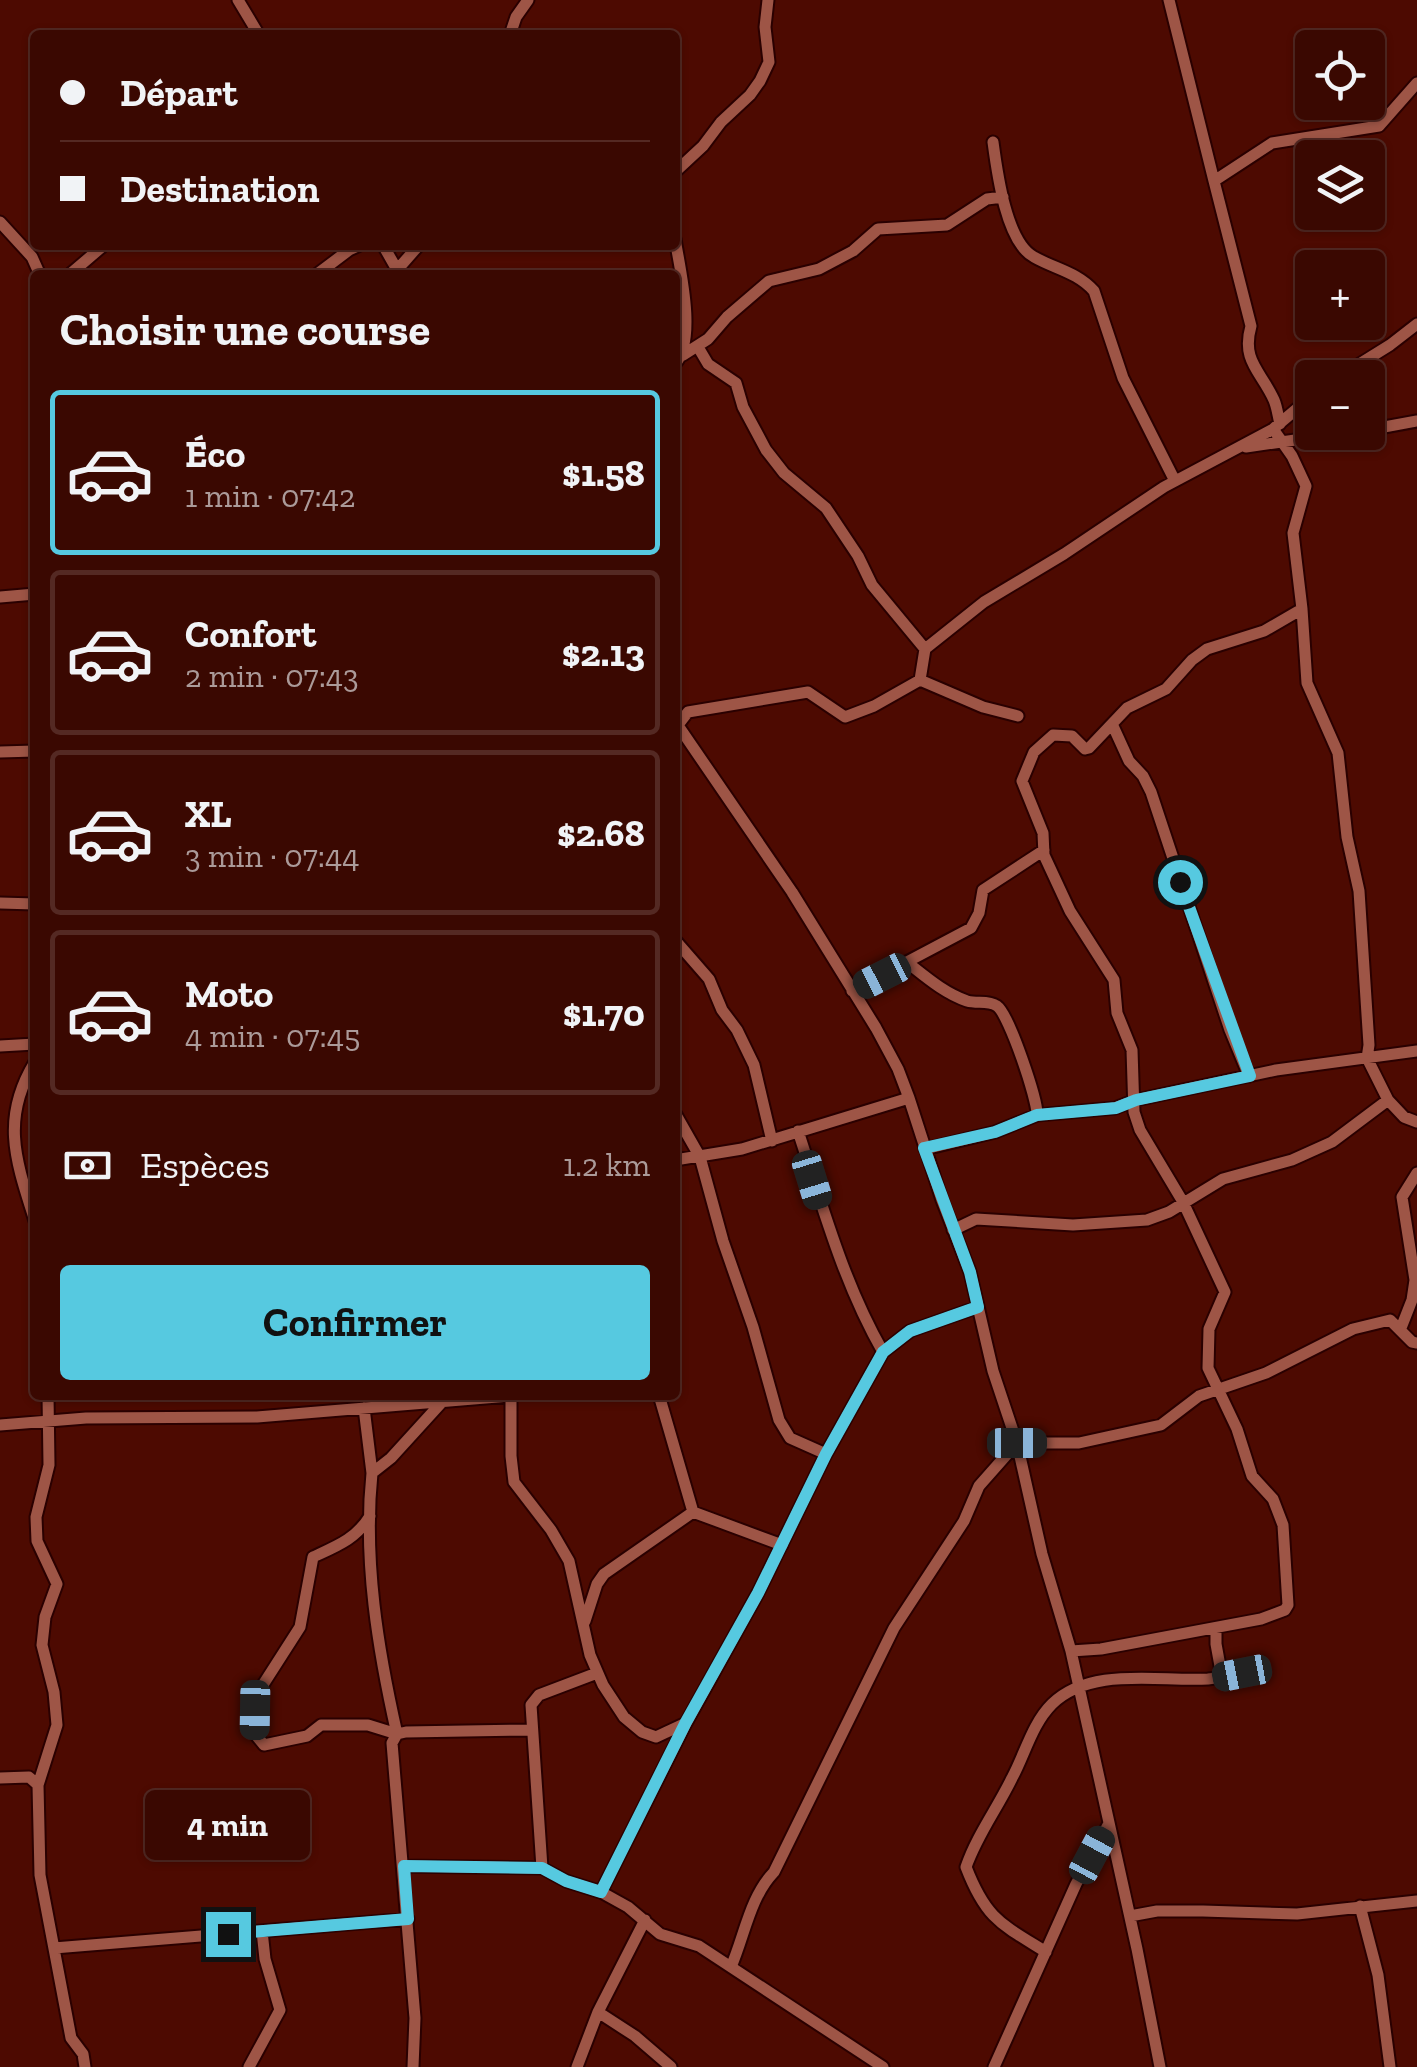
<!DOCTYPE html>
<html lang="fr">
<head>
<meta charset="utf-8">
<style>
  body { margin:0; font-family:"Zilla Slab",serif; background:#41110b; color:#f1f3f6; height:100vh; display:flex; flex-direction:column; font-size:38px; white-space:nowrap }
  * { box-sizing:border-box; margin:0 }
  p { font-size:32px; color:#ab9a99 }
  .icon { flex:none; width:55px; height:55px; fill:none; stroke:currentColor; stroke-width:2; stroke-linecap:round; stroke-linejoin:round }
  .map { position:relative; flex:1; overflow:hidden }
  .panel { position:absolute; left:30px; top:270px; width:650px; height:1130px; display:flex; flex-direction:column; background:#3a0801; border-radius:10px; box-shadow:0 2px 8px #0004,0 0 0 2px #542923 }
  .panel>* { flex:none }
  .guide { position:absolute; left:30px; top:30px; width:650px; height:220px; border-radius:10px; box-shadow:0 2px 8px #0004,0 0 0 2px #542923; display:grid; align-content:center; height:220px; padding:0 30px; background:#3a0801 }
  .controls { position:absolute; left:1295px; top:30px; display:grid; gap:20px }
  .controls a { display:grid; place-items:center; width:90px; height:90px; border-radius:10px; background:#3a0801; box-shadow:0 2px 8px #0004,0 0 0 2px #542923; font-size:50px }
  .end { position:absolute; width:45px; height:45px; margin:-22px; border:12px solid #56c9e0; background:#111; box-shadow:0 0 0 5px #111 }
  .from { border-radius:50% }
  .bubble { position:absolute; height:70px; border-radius:10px; background:#3a0801; box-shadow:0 2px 8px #0004,0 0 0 2px #542923; font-size:32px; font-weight:800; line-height:70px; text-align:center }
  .car { position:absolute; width:30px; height:60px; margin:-30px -15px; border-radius:12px; box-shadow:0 0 8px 2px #0007; background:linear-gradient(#222 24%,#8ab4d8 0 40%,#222 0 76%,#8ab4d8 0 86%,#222 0) }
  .guide b { display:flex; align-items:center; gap:35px; height:95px; font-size:38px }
  .guide b+b { border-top:2px solid #542923 }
  .guide i { width:25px; height:25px; background:#f1f3f6 }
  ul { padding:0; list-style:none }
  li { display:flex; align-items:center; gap:30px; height:165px; margin:0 20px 15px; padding:0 10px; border:5px solid #542923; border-radius:10px }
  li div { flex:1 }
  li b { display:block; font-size:38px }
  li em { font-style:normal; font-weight:800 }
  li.on { border-color:#56c9e0 }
  li>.icon { width:90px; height:90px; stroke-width:1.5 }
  h2 { padding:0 30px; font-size:45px; line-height:120px }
  .pay { display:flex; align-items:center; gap:25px; height:110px; padding:0 30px; font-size:38px }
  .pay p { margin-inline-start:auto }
  .action { display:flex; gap:20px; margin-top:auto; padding:20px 30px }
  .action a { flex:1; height:115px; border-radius:10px; background:#56c9e0; color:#111; font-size:40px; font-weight:800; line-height:115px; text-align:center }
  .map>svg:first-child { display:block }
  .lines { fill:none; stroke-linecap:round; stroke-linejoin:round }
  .minor-casing { stroke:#2a0000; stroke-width:15 }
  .minor { stroke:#9e5546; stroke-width:11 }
  .route { stroke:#56c9e0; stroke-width:12 }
</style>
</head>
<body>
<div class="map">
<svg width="1417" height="2067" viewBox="0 0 1417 2067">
  <rect width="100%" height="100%" fill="#4d0a01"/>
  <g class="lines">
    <g class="minor-casing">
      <path id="minor" d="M238,0L259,35
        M1169,0L1214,181
        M510,35L516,17L528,0
        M993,142C997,172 1006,242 1034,257C1055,269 1077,272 1094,291L1123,378L1175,481
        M675,172L703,146L721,122L750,95L760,81L769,62L765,27L768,0
        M0,222L32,257L40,275
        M675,239C680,269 697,340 675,364
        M383,245L400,275
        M397,270L419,245
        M69,275L104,245
        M316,275L349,250L360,245
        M698,347L708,364L736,383L743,407L766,450L784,473L826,508L858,556L872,585L925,649
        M683,355L708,339L727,317L769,281L819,269L853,251L878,229L947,225L987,199L1003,197
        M1337,378L1390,345L1417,324
        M1280,424C1278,416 1277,407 1274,400C1261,371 1241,361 1251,326L1214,181L1272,143L1379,126L1417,83
        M1368,430L1417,421
        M1246,447L1351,432
        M0,597L35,594
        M920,680L983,707L1018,716
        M675,721L792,892L876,1028L898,1069L909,1098L942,1200L970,1272L993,1371L1017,1443L1042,1554L1071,1651L1137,1949L1160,2067
        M678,725L688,712L808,692L845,717L874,706L920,680L925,649L984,602L1064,554L1164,487L1273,429L1312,396
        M1113,726L1129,761L1143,776L1151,792L1230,1030L1249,1076
        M0,752L35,751
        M0,903L35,904
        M675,940L709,979L722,1010L737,1030L754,1065L772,1141
        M908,963C926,977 944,993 967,1001C977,1004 988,1000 997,1006C1009,1014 1038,1101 1037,1115
        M852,991L971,928L979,913L983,890L1044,850
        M0,1046L35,1044
        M35,1062C0,1119 16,1161 35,1221
        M1388,1100L1404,1117L1417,1122
        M675,1113L700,1157L723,1241L753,1327L779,1420L790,1438L826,1454
        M798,1131C823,1207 843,1282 883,1352
        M925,1149L995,1132L1037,1115L1115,1108L1136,1100L1276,1070L1417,1051
        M675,1160L742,1149L909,1098
        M953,1230L976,1219L1073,1225L1147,1220L1169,1212L1223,1179L1292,1160L1332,1142L1388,1100L1367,1058L1369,1045L1359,891L1347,837L1338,753L1307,683L1302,609
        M1401,1328L1412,1300L1415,1280L1402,1197L1417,1173
        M511,1395V1456L514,1482L551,1530L569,1561L590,1655L603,1685L624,1717L642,1732L656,1737L686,1723
        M659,1395L693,1512L782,1545
        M364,1408L372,1473
        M0,1425L86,1418L257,1417L511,1396
        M370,1516C356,1539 337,1546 313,1557L300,1627L259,1691L255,1734L264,1745L307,1736L321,1725H368L397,1734C378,1650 363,1560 372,1473L391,1458L442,1402
        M585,1621L597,1584L604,1574L693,1512
        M1216,1628V1644L1222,1677
        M1071,1651L1101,1649L1261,1619L1285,1610L1288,1605L1283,1525L1273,1499L1252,1476L1237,1429L1208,1368L1209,1329L1225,1292L1183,1202L1140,1130L1134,1112L1132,1050L1117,1013L1114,980L1070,911L1044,855L1043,833L1022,781L1034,752L1053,735L1072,736L1085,749L1089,748L1127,708L1166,689L1192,660L1207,649L1264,631L1302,609L1293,533L1306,486L1292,456L1273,429
        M0,1778L29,1777L38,1785L40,1875L71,2038L83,2054L85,2067
        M38,1785L57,1725L54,1692L42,1645L45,1617L57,1584L37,1541L36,1517L49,1465L48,1395
        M404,1866L542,1868L566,1881L601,1892L628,1907L660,1934L699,1946L883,2067
        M542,1868L531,1705L539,1695L597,1673
        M601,1892L686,1723L758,1593L826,1454L883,1352L910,1331L978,1307
        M1360,1906L1378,1975L1390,2067
        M1130,1916L1157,1911H1203L1297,1914L1417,1901
        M54,1948L408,1919
        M1046,1952C1001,1924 986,1919 966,1867C977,1835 997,1809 1012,1778C1025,1754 1032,1724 1052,1704C1091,1666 1159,1682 1208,1679C1226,1677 1244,1673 1261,1669
        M731,1967C745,1934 750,1897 774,1872L894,1628L964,1521L979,1486L1017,1443H1079L1161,1425L1199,1396L1266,1373L1353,1329L1390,1320L1412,1342L1417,1343
        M598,2012L635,2036L671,2067
        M249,2067L280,2010L265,1959L262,1931
        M413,2067L415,2018L392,1743L397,1734L406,1732L531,1730
        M577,2067L598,2012L645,1920
        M994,2067L1076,1884L1108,1825"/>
    </g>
    <use href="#minor" class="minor"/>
  </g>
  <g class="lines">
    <path class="route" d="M228,1934L408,1919L404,1866L542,1868L566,1881L601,1892L686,1722L758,1593L826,1454L883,1352L910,1331L978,1307L970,1272L924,1148L995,1132L1037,1115L1116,1108L1136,1100L1250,1076L1180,882"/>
  </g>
</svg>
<div class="controls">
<a><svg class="icon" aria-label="locate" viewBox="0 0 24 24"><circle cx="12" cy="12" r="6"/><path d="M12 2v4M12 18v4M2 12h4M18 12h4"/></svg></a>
<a><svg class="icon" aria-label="layers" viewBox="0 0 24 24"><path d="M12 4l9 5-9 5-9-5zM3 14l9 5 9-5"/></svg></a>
<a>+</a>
<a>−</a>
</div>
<i class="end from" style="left:1180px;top:882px"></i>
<i class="end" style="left:228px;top:1934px"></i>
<div class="bubble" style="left:145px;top:1790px;width:165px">4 min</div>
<i class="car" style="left:882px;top:976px;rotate:243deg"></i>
<i class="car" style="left:812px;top:1180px;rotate:163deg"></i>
<i class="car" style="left:1017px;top:1443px;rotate:90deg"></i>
<i class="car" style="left:1242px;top:1673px;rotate:259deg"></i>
<i class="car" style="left:255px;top:1710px;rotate:181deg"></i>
<i class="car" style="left:1092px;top:1855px;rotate:28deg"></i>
<div class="guide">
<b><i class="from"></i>Départ</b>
<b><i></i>Destination</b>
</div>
<section class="panel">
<h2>Choisir une course</h2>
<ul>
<li class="on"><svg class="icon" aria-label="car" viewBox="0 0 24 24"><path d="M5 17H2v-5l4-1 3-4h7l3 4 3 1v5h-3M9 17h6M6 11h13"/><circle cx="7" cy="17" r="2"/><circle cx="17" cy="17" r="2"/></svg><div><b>Éco</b><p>1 min · 07:42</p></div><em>$1.58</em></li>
<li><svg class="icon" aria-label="car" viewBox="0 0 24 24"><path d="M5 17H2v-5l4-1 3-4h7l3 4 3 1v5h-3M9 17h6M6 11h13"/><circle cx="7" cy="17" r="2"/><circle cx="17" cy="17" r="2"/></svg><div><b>Confort</b><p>2 min · 07:43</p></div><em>$2.13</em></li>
<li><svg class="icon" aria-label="car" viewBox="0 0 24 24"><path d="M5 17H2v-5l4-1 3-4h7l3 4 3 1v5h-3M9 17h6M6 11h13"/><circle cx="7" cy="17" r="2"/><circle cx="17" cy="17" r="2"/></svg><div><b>XL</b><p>3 min · 07:44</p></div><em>$2.68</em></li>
<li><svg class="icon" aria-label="car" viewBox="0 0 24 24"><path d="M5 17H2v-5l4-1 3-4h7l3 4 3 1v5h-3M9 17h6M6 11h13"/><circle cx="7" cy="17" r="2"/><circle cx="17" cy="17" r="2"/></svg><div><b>Moto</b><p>4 min · 07:45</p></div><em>$1.70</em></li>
</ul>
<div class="pay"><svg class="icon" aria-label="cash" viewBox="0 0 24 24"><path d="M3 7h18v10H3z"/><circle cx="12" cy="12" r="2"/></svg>Espèces<p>1.2 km</p></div>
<div class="action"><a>Confirmer</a></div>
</section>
</div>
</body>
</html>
